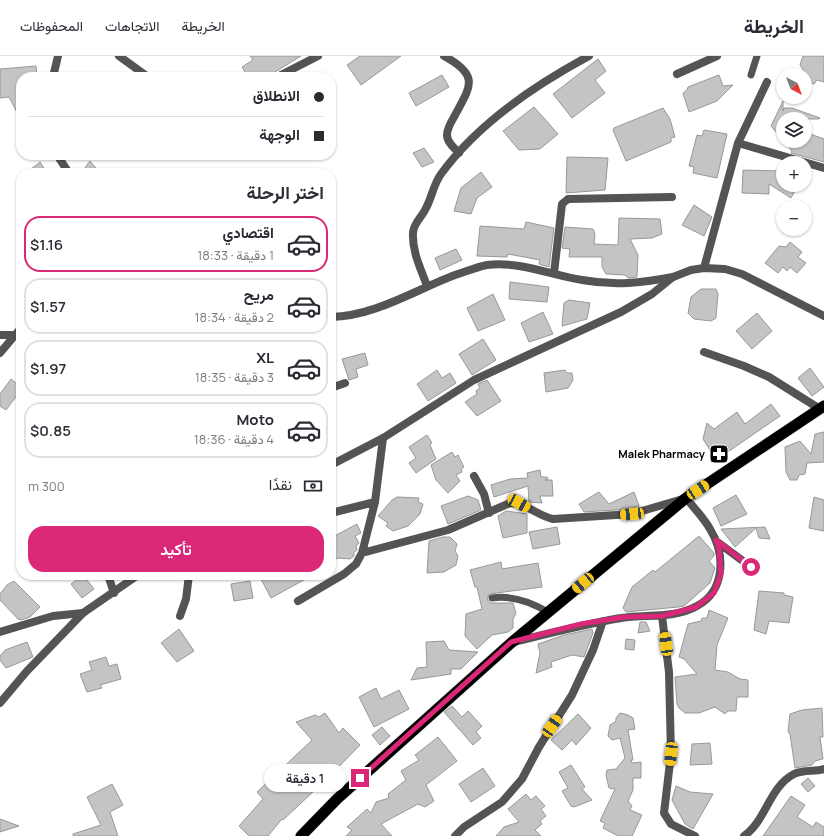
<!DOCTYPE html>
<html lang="ar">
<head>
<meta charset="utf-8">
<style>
  body { margin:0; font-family:Manrope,Vazirmatn,sans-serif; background:#f2f2f3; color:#2b2b33; direction:rtl; height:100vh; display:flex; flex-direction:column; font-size:15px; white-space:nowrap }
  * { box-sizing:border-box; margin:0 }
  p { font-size:13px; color:#7c7c81 }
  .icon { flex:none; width:22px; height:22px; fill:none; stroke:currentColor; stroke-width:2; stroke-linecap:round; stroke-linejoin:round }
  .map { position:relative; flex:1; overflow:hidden; direction:ltr }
  .details { position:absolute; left:16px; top:112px; width:320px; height:412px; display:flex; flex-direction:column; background:#fff; border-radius:16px; box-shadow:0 1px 3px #0004; direction:rtl }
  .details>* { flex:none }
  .banner { position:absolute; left:16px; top:16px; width:320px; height:88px; border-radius:16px; box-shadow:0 1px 3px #0004; direction:rtl; display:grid; align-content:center; height:88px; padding:0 12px; background:#fff }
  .needle { width:26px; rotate:138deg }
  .buttons { position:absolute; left:776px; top:12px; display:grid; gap:8px }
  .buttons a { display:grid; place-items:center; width:36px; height:36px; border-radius:50%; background:#fff; box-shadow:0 1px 3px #0004; font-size:20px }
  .end { position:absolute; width:18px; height:18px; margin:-9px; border:5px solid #db2777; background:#fff; box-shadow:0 0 0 2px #fff }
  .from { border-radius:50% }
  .bubble { position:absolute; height:28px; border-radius:14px; background:#fff; box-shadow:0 1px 3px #0004; font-size:13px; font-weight:600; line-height:28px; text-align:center; direction:rtl }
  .car { position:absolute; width:12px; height:24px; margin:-12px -6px; border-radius:5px; box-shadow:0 0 3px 1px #0007; background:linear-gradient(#f5c518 24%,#345 0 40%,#f5c518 0 76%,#345 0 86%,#f5c518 0) }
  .banner b { display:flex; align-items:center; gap:14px; height:38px; font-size:15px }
  .banner b+b { border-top:1px solid #e1e1e2 }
  .banner i { width:10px; height:10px; background:#2b2b33 }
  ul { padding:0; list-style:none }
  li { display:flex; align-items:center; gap:12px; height:56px; margin:0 8px 6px; padding:0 4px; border:2px solid #e1e1e2; border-radius:16px }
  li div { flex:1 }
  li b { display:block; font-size:15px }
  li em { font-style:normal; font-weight:600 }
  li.current { border-color:#db2777 }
  li>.icon { width:36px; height:36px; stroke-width:1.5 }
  h2 { padding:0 12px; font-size:18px; line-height:48px }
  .pay { display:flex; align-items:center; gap:10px; height:44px; padding:0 12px; font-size:15px }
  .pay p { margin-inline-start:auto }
  .primary-button { display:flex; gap:8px; margin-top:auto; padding:8px 12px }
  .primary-button a { flex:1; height:46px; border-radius:16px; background:#db2777; color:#fff; font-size:16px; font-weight:600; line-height:46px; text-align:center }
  header { display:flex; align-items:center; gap:24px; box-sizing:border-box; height:56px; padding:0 20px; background:#fff; border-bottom:1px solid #e1e1e2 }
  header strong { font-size:19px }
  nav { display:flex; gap:22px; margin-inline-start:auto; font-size:14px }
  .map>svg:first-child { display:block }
  .building { fill:#c4c4c4; stroke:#989898 }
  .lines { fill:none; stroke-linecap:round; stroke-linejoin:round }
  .trunk-casing { stroke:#dbdbdb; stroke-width:12 }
  .service { stroke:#545454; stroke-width:7 }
  .minor { stroke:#545454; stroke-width:8 }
  .tertiary { stroke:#545454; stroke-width:8 }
  .trunk { stroke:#000; stroke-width:11 }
  .route { stroke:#db2777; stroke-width:5 }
  .labels { text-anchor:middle; stroke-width:4; stroke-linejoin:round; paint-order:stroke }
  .poi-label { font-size:11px; font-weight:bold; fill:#000; stroke:#fff; text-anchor:end }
</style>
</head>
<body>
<header>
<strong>الخريطة</strong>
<nav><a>الخريطة</a><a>الاتجاهات</a><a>المحفوظات</a></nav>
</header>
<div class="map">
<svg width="824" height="780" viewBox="0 0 824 780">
  <rect width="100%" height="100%" fill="#fff"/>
  <path class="building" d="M250,0H301L267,21H248L242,11L253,4Z
    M360,0H401L361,29L347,9Z
    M803,0H824V26L817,24L814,28L805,25V19H802L804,15L800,9Z
    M598,3L606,15L595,24L605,37L572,62L553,38Z
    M36,10L37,21H21V64L9,41L0,42V13Z
    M442,19L449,31L416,50L409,37Z
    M719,19L723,30L733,29L717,45L689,56L683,37L687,34L688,31Z
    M783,45V55L784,52H792L820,62L819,63H783V84L771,70Z
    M534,51L558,78L540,93L519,94L503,75Z
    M663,52L670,63L675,81L671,82V86L626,105L613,74L614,72Z
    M704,74L727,78L717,122L693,117L694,111L689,110L697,79L702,80Z
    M805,76L824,83V106L791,97L792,95L784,85H805Z
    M424,92L434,106L422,111L413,97Z
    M567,101L608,102L605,134L566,137Z
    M90,105L100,117H81Z
    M40,106L47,117H26Z
    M743,114L783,115V129H798L791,142L769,128V138L742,137Z
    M481,116L492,131L477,142L471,158L454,155L461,132Z
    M694,149L712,161L704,180L682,169Z
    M619,162L660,163L662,178L652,182L630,183L638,199L637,221L628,222L625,219L606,218L602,211V201H569L570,193L562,192L565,171L593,173L595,178L594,188L618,189Z
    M526,166L554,172L549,211L539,208L540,204L508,198L507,201L477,200L480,170L524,173Z
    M790,186L802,196L798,201L806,207L797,217L790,211L787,215L783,211L778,217L765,207L779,190L786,191Z
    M456,193L462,204L440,214L435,202Z
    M510,226L549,231L547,246L509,243Z
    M701,233H716L718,238L716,262L711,265L694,263L688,257L691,241Z
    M493,238L505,264L478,275L467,252Z
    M569,244L590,247L587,263L562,270L564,247Z
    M543,256L553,278L529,286L521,267Z
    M757,257L772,275L752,293L736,275Z
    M483,283L496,304L472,319L459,298Z
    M365,297L368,309L356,313L358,321L349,324L342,303Z
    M810,312L824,331L812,340L798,322Z
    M437,314L442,322L450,317L456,327L428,345L417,328Z
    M565,314L567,317H572L573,324L568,332L546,336L544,317Z
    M11,323L21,331V334L6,354L0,350V338Z
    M487,324L501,345L477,360L465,346L477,338L476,335L480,332L478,328Z
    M771,348L780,360L716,404L703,383L707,367L714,373L737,356L745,368Z
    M824,376V406L807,407L805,418L799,419L797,424H790L786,416L785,391L800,385L811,398L815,378Z
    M427,379L432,387L430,389L436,403L416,417L409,407L416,402L409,391Z
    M452,396L455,401L458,399L464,411L461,413L462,416L456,419L460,425L448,437L436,424L431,409Z
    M540,414L541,421H547L548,423L545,424H552L553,440H540L542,447L529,446L528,430L494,441L491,429L510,423L528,422L527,417Z
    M599,436L609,448L634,436L639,450L631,453L584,456L579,448Z
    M736,439L747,458L721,470L713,452Z
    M468,440L478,444L481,454L448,468L441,450Z
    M397,441L419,442L418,446L423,448L420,458L408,470L393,475L386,470L388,467L378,460L392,444Z
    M814,441L824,444V475L809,472Z
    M506,455L527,458V477L503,482L498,460Z
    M357,468L361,477L355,480L359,487L356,490L357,494L354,496V500L350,503L338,502L331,506V482Z
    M557,471L560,488L533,493L529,476Z
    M765,471L770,483L759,482L756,472L735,491L721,473Z
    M699,480L714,497V500L709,505L715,512L710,527L684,550L678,551L626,556L623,552L632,531L653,514L655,516Z
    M443,481H450L457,488L455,495L458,500L456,509L444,516L427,517L429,485Z
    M501,506L502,513L538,507L542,531L489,538L487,543L490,547H513L516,557L513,563V572L508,576L492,579L477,593L465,580L466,558L482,553L477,531H475L470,514Z
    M83,519L94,533L82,542L71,528Z
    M265,519H313L271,542L261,523L265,522Z
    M14,525L40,551L30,561L21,564L18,563L0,544V538L7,529Z
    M250,525L253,542L234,545L231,528Z
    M759,535L784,537V539L793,541L789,567L769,565L766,578L754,574Z
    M709,554L728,562L717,589L715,614L728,616L740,623L748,624V641H737L736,655H728L725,658L715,651L699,657H685L679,652L677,648L675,621L697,618L684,603L679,601L688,568L701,565L702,562H707Z
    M640,566H646L650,575L638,577Z
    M179,573L194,595L177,606L161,587Z
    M592,573L593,577L584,601L572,599L551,606L552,611L536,617L540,597L538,588L564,579Z
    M626,583L635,584L634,594L625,593Z
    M444,585L449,594L478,596L461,613H451V618L411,624L417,612L427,611L426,586Z
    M27,586L33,601L6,612L0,604V600L5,594Z
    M106,601L109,610L117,608L121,623L100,629L102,632L87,636L80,618L92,614L89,606Z
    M376,632L381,643L399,634L409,653L374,671L359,641Z
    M452,650L462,661L468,655L482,670L476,676L481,682L473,689L444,656Z
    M822,652L823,681H820L823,703L815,705L812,709L795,712L790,678L788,676L790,658L802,654Z
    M325,657L339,677L343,672L360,689L330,720L283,764L282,763L268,780H249L239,770L263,743L257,736L312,684L296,666L315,659L319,661Z
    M620,657L628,659L633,662L635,673L628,674L633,704H631L632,707L641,706V722H633V734L628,745L632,750L630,754L642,759L632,780H618L603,772L605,767L600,765L615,733L609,732L606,719L607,714L616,713L625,702L620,682L612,684L608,680L610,669L616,665V662Z
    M578,658L591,672L576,689L572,684L562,694L551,684Z
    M382,671L390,680L380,689L372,679Z
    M438,681L457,705L426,729L434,745L425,751L418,748L381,768L392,780H346L352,774L347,771L367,753L371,757L376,746L389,742L388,738L406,724L401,715L419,704L415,699Z
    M710,687L712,708L690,709L692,688Z
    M571,709L585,731L582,733L592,744L574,751L571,750L562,735L568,732L559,716Z
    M483,712L495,730L471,746L459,728Z
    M808,722L815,730L808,736L801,728Z
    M112,728L123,749L110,756L118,780H73V778L101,769L87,741Z
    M676,730L690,736L713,738L693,773L685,768L672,744Z
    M526,738L531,744L536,740L545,750L541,753L546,760L540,765L542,768L535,774L541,780H496L504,771L519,766L508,753Z
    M791,740L805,749L797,761L813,771L816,766L824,771V780H763Z
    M0,763L19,770L0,776Z"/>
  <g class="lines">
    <g class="trunk-casing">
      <path id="trunk" d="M301,780L337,743L511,587L686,442L824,350"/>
    </g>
    <path class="service" d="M751,19L757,0
      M492,542C512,539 531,546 548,556"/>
    <path class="minor" d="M119,0L148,21
      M444,0C481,20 470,31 454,61C451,66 447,73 447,79C447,86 454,92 459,97
      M677,18L717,0
      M53,21L58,0
      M277,21L318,0
      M738,87L824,112
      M57,99L69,117
      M704,212L738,87L767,26
      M554,217L562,148L568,143L672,141
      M427,230C421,213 412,196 413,177C413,168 421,162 425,154C432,142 433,129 441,118C478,67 535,29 589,0
      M331,261C375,260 415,234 455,219C465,216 476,211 487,209C520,205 550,219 582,224C615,230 641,227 673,221
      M0,279H16
      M704,296L744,310L769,321L820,353
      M0,297L21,272
      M331,332L345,327
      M474,420L484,438L489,457
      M331,457L375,446
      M716,485L751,511
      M362,497L448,474L510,447C526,447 538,460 553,463L632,458L686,442C694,452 704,462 710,473C726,499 725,535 697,550C674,563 646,558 621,562C585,568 550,577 514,586
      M108,519L114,537
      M298,545L344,518L356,508L362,497L375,446L383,382
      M180,560L186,543L189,519
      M662,560L669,616L671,698L664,757L671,768L695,780
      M0,576L53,560L83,557
      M455,780L464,771L502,746L522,723L539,691L572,639L593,594L603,565
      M744,780C766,765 769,731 794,718C804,713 814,716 824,713"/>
    <path class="tertiary" d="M331,409L383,382L474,324L621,256L652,238L673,221L691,214L704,212L725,213L742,218L824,260
      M0,647L27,615L83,557L138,519"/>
    <use href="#trunk" class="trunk"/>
  </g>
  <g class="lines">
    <path class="route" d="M360,722L511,586L581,568L624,561L662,560L696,551L714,537L721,518L719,493L716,484L751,511"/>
  </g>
  <defs>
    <g id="pharmacy-square" transform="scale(1)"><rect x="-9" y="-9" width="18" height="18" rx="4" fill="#000" stroke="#fff"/><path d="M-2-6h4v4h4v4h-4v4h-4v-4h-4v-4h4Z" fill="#fff"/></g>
  </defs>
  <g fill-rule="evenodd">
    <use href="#pharmacy-square" x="719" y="398"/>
  </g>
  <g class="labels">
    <g class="poi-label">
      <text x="705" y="402">Malek Pharmacy</text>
    </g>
  </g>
</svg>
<div class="buttons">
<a><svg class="needle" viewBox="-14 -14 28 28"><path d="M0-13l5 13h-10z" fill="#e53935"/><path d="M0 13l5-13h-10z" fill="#7c7c81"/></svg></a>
<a><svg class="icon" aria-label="layers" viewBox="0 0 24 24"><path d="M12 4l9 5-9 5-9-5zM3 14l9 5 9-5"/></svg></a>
<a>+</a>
<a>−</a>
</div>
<i class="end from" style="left:751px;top:511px"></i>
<i class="end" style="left:360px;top:722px"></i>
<div class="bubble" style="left:264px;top:708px;width:82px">1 دقيقة</div>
<i class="car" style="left:698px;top:434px;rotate:57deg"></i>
<i class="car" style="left:519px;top:447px;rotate:119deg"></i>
<i class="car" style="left:632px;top:458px;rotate:265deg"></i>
<i class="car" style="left:583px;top:527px;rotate:230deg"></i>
<i class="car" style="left:666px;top:588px;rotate:352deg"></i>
<i class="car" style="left:552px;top:670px;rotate:34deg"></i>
<i class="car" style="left:671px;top:698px;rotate:186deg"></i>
<div class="banner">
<b><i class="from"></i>الانطلاق</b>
<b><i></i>الوجهة</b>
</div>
<section class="details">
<h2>اختر الرحلة</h2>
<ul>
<li class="current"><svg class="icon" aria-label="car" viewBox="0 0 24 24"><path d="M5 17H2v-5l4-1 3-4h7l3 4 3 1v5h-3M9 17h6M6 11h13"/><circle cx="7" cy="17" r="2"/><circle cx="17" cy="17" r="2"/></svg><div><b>اقتصادي</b><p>1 دقيقة · 18:33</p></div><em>$1.16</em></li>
<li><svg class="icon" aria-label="car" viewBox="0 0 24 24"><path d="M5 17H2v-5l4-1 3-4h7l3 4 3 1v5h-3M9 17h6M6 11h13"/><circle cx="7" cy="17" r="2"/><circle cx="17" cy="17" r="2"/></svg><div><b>مريح</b><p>2 دقيقة · 18:34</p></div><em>$1.57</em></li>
<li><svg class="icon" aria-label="car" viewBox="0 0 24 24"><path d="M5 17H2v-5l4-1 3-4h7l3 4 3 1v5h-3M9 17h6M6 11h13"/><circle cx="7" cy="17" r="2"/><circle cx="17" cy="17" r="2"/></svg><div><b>XL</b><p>3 دقيقة · 18:35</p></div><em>$1.97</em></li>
<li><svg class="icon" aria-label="car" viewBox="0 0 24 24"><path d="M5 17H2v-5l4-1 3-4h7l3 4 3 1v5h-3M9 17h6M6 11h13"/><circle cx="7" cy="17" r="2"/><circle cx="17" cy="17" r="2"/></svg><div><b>Moto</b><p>4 دقيقة · 18:36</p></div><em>$0.85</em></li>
</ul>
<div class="pay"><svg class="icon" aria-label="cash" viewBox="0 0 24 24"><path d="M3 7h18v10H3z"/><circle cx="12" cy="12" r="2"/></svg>نقدًا<p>300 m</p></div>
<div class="primary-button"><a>تأكيد</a></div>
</section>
</div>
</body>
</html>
